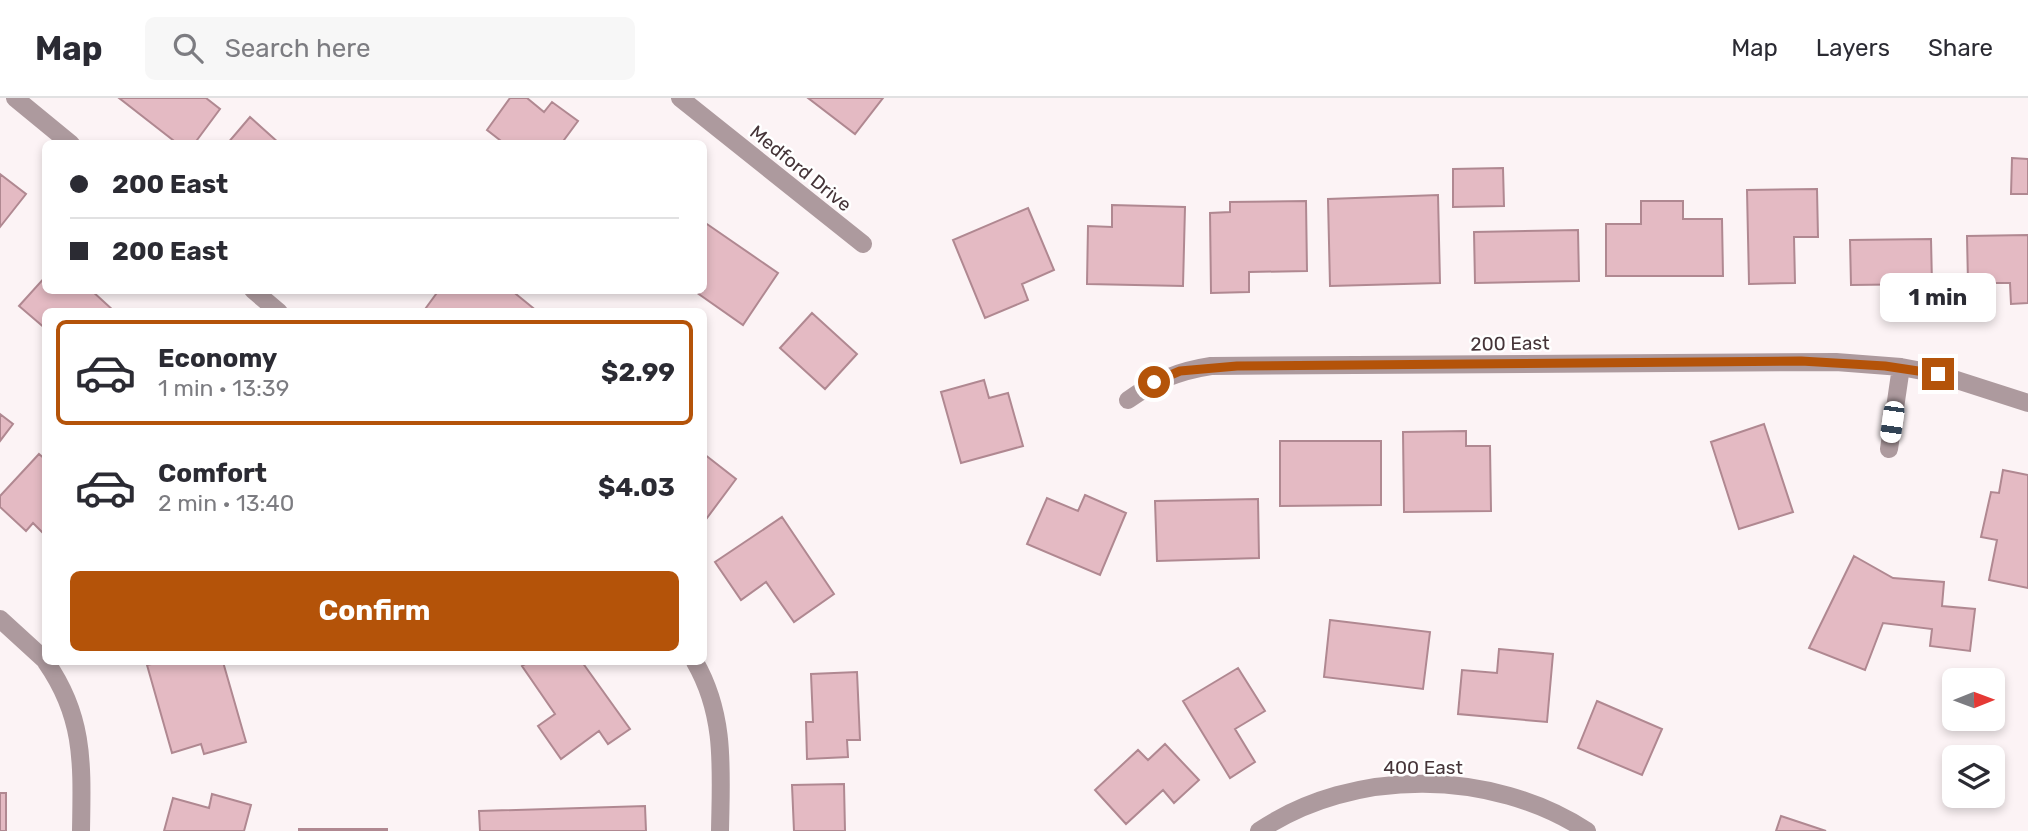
<!DOCTYPE html>
<html lang="en">
<head>
<meta charset="utf-8">
<style>
  body { margin:0; font-family:Rubik,sans-serif; background:#f7f7f7; color:#2b2b33; height:100vh; display:flex; flex-direction:column; font-size:26px; white-space:nowrap }
  * { box-sizing:border-box; margin:0 }
  p { font-size:23px; color:#7c7c81 }
  .icon { flex:none; width:38px; height:38px; fill:none; stroke:currentColor; stroke-width:2; stroke-linecap:round; stroke-linejoin:round }
  .map { position:relative; flex:1; overflow:hidden }
  .details { position:absolute; left:42px; top:210px; width:665px; height:357px; display:flex; flex-direction:column; background:#fff; border-radius:10px; box-shadow:0 4px 10px #0003 }
  .details>* { flex:none }
  .top-card { position:absolute; left:42px; top:42px; width:665px; height:154px; border-radius:10px; box-shadow:0 4px 10px #0003; display:grid; align-content:center; height:154px; padding:0 28px; background:#fff }
  .needle { width:46px; rotate:89deg }
  .fabs { position:absolute; left:1942px; top:570px; display:grid; gap:14px }
  .fabs a { display:grid; place-items:center; width:63px; height:63px; border-radius:10px; background:#fff; box-shadow:0 4px 10px #0003; font-size:35px }
  .end { position:absolute; width:32px; height:32px; margin:-16px; border:9px solid #b45309; background:#fff; box-shadow:0 0 0 4px #fff }
  .from { border-radius:50% }
  .bubble { position:absolute; height:49px; border-radius:10px; background:#fff; box-shadow:0 4px 10px #0003; font-size:23px; font-weight:700; line-height:49px; text-align:center }
  .car { position:absolute; width:21px; height:42px; margin:-21px -10px; border-radius:9px; box-shadow:0 0 5px 2px #0007; background:linear-gradient(#fff 24%,#345 0 40%,#fff 0 76%,#345 0 86%,#fff 0) }
  .top-card b { display:flex; align-items:center; gap:24px; height:66px; font-size:26px }
  .top-card b+b { border-top:2px solid #e1e1e2 }
  .top-card i { width:18px; height:18px; background:#2b2b33 }
  ul { padding:12px 0 0; list-style:none }
  li { display:flex; align-items:center; gap:21px; height:105px; margin:0 14px 10px; padding:0 14px; border:4px solid transparent; border-radius:10px }
  li div { flex:1 }
  li b { display:block; font-size:26px }
  li em { font-style:normal; font-weight:700 }
  li.on { border-color:#b45309 }
  li>.icon { width:63px; height:63px; stroke-width:1.5 }
  .button { display:flex; gap:14px; margin-top:auto; padding:14px 28px }
  .button a { flex:1; height:80px; border-radius:10px; background:#b45309; color:#fff; font-size:28px; font-weight:700; line-height:80px; text-align:center }
  header { display:flex; align-items:center; gap:42px; box-sizing:border-box; height:98px; padding:0 35px; background:#fff; border-bottom:2px solid #e1e1e2 }
  header strong { font-size:33px }
  nav { display:flex; gap:38px; margin-inline-start:auto; font-size:24px }
  .search { width:490px; height:63px; background:#f7f7f7; display:flex; align-items:center; gap:18px; box-sizing:border-box; padding:0 24px; border-radius:10px; color:#7c7c81; font-size:26px }
  .map>svg:first-child { display:block }
  .building { fill:#e4bac3; stroke:#b08891; stroke-width:2 }
  .lines { fill:none; stroke-linecap:round; stroke-linejoin:round }
  .minor { stroke:#ad9a9e; stroke-width:18 }
  .route { stroke:#b45309; stroke-width:9 }
  .labels { text-anchor:middle; stroke-width:5; stroke-linejoin:round; paint-order:stroke }
  .street-label { font-size:19px; fill:#453438; stroke:#fff }
</style>
</head>
<body>
<header>
<strong>Map</strong>
<div class="search"><svg class="icon" aria-label="search" viewBox="0 0 24 24"><circle cx="10" cy="10" r="6"/><path d="M15 15l6 6"/></svg>Search here</div>
<nav><a>Map</a><a>Layers</a><a>Share</a></nav>
</header>
<div class="map">
<svg width="2028" height="733" viewBox="0 0 2028 733">
  <rect width="100%" height="100%" fill="#fcf3f5"/>
  <path class="building" d="M119,0H206L220,11L194,46H178Z
    M510,0H527L544,14L552,4L578,23L561,46H505L487,32Z
    M808,0H883L855,36Z
    M250,19L280,46H227Z
    M2012,60L2028,61V96H2011Z
    M1503,70L1504,108L1453,109V71Z
    M0,76L26,96L0,129Z
    M1817,91L1818,139H1794L1795,185L1749,186L1747,92Z
    M1438,97L1440,185L1330,188L1328,101Z
    M1306,103L1307,173L1249,174V194L1211,195L1210,115L1230,114V104Z
    M1641,103H1683V121H1722L1723,178H1606V126H1641Z
    M1112,107L1185,109L1183,188L1087,186L1088,128L1112,129Z
    M1028,110L1054,172L1022,186L1028,202L985,220L953,142Z
    M704,124L778,175L743,227L693,192H704Z
    M1578,132L1579,183L1475,185L1474,134Z
    M2028,137V205L2011,206L2010,185H1968L1967,138Z
    M1931,141L1932,186L1851,187L1850,142Z
    M46,178V192H91L115,214H46V231L19,208Z
    M439,192H511L538,214H423Z
    M812,215L857,256L825,291L780,250Z
    M984,282L989,300L1008,295L1023,348L961,365L941,294Z
    M0,316L13,326L0,343Z
    M1764,326L1793,414L1739,431L1711,344Z
    M1466,333V348H1490L1491,413L1404,414L1403,334Z
    M1280,343H1381V407L1280,408Z
    M39,356L46,362V438L33,425L26,433L0,409V398Z
    M704,356L736,381L704,424Z
    M2003,372L2028,377V490L1989,482L1997,442L1981,439L1991,394L1999,395Z
    M1085,397L1126,415L1100,477L1027,446L1047,400L1078,413Z
    M1258,401L1259,460L1157,463L1155,403Z
    M782,419L834,496L794,524L766,484L741,502L715,464Z
    M1854,458L1893,480L1944,484L1942,508L1975,511L1970,553L1930,548L1932,531L1883,525L1865,572L1809,550Z
    M1330,522L1430,534L1423,591L1324,579Z
    M1499,551L1553,556L1547,624L1458,616L1462,572L1497,575Z
    M160,564H223L246,644L204,656L201,646L172,655L147,567Z
    M529,564H582L630,631L608,646L599,633L561,661L538,628L555,616L522,568Z
    M1238,570L1265,613L1235,631L1255,664L1230,680L1183,603Z
    M857,574L860,642H847L848,659L807,661L806,624H813L811,576Z
    M1597,603L1662,631L1642,677L1578,650Z
    M1165,646L1199,682L1174,705L1163,692L1126,726L1095,692L1138,652L1148,662Z
    M844,686L845,733H794L792,687Z
    M0,695H6V733H0Z
    M212,696L251,707L244,733H164L173,700L209,710Z
    M645,708L646,733H480L479,713Z
    M1781,718L1826,733H1776Z
    M299,731H387V733H299Z"/>
  <g class="lines">
    <path class="minor" d="M15,0L71,46
      M680,0L863,146
      M253,192L279,214
      M1128,302C1155,283 1178,273 1211,268L1836,264L1901,269L1938,276L2028,305
      M1889,351L1901,269
      M0,521L46,563
      M46,564C85,620 82,667 81,733
      M695,564C726,618 721,672 720,733
      M1259,733C1354,669 1492,671 1587,733"/>
  </g>
  <g class="lines">
    <path class="route" d="M1154,284L1180,273L1237,268L1801,263L1885,268L1938,276"/>
  </g>
  <g class="labels">
    <g class="street-label">
      <text transform="translate(801 70) rotate(39)" y="7">Medford Drive</text>
      <text transform="translate(1510 245) rotate(-1)" y="7">200 East</text>
      <text x="1423" y="676">400 East</text>
    </g>
  </g>
</svg>
<div class="fabs">
<a><svg class="needle" viewBox="-14 -14 28 28"><path d="M0-13l5 13h-10z" fill="#e53935"/><path d="M0 13l5-13h-10z" fill="#7c7c81"/></svg></a>
<a><svg class="icon" aria-label="layers" viewBox="0 0 24 24"><path d="M12 4l9 5-9 5-9-5zM3 14l9 5 9-5"/></svg></a>
</div>
<i class="end from" style="left:1154px;top:284px"></i>
<i class="end" style="left:1938px;top:276px"></i>
<div class="bubble" style="left:1880px;top:175px;width:116px">1 min</div>
<i class="car" style="left:1892px;top:324px;rotate:188deg"></i>
<div class="top-card">
<b><i class="from"></i>200 East</b>
<b><i></i>200 East</b>
</div>
<section class="details">
<ul>
<li class="on"><svg class="icon" aria-label="car" viewBox="0 0 24 24"><path d="M5 17H2v-5l4-1 3-4h7l3 4 3 1v5h-3M9 17h6M6 11h13"/><circle cx="7" cy="17" r="2"/><circle cx="17" cy="17" r="2"/></svg><div><b>Economy</b><p>1 min · 13:39</p></div><em>$2.99</em></li>
<li><svg class="icon" aria-label="car" viewBox="0 0 24 24"><path d="M5 17H2v-5l4-1 3-4h7l3 4 3 1v5h-3M9 17h6M6 11h13"/><circle cx="7" cy="17" r="2"/><circle cx="17" cy="17" r="2"/></svg><div><b>Comfort</b><p>2 min · 13:40</p></div><em>$4.03</em></li>
</ul>
<div class="button"><a>Confirm</a></div>
</section>
</div>
</body>
</html>
